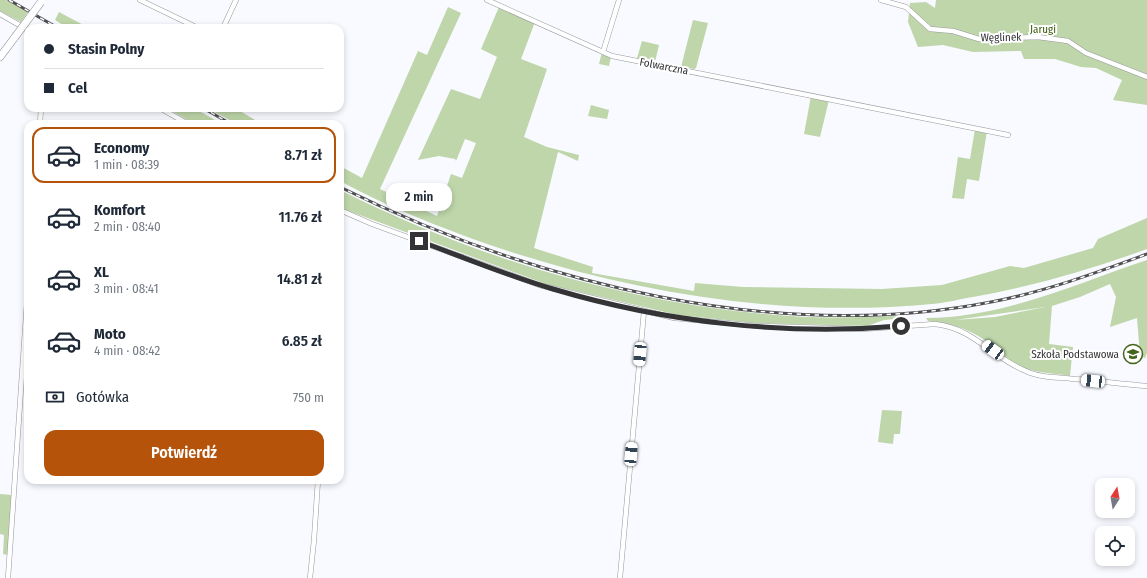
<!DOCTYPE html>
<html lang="pl">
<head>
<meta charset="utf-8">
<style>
  body { margin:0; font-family:"Fira Sans Condensed",sans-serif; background:#f6f6f7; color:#1f2937; height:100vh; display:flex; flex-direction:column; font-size:15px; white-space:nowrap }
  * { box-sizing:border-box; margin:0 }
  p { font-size:13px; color:#747a83 }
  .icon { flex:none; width:22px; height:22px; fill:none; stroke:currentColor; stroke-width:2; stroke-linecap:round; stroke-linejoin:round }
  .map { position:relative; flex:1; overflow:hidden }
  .details { position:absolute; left:24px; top:120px; width:320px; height:364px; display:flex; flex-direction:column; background:#fff; border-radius:12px; box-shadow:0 2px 6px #0003 }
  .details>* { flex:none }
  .hud { position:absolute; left:24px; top:24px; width:320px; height:88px; border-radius:12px; box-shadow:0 2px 6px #0003; display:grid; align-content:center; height:88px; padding:0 20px; background:#fff }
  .needle { width:26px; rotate:11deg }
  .tools { position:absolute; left:1095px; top:478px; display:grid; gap:8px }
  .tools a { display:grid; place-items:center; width:40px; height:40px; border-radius:8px; background:#fff; box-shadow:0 2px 6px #0003; font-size:20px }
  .end { position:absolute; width:18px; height:18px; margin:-9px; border:5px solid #343437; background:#fff; box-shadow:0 0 0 2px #fff }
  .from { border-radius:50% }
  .bubble { position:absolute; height:28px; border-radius:12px; background:#fff; box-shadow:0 2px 6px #0003; font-size:13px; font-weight:600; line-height:28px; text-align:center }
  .car { position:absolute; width:12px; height:24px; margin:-12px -6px; border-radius:5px; box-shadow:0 0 3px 1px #0007; background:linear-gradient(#fff 24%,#345 0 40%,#fff 0 76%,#345 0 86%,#fff 0) }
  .hud b { display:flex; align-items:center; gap:14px; height:38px; font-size:15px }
  .hud b+b { border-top:1px solid #e0e1e3 }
  .hud i { width:10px; height:10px; background:#1f2937 }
  ul { padding:7px 0 0; list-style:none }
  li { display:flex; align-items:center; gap:12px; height:56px; margin:0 8px 6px; padding:0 12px; border:2px solid transparent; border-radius:12px }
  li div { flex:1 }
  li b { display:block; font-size:15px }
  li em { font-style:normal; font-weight:600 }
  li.current { border-color:#b45309 }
  li>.icon { width:36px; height:36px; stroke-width:1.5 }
  .pay { display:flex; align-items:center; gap:10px; height:44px; padding:0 20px; font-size:15px }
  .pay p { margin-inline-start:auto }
  .cta { display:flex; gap:8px; margin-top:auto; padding:8px 20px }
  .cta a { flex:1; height:46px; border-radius:12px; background:#b45309; color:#fff; font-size:16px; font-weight:600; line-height:46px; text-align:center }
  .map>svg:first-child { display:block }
  .green { fill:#bed6a9; fill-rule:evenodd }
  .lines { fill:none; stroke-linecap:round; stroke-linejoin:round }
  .street-casing { stroke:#97989e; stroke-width:5.5 }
  .primary-casing { stroke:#97989e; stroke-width:8 }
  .street { stroke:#fff; stroke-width:4.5 }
  .primary { stroke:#fff; stroke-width:7 }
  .rail-casing { stroke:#505053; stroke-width:3 }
  .rail { stroke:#fff; stroke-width:1.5; stroke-dasharray:4.5; stroke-linecap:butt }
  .primary-bridge-casing { stroke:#97989e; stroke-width:8; stroke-linecap:butt }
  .primary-bridge { stroke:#fff; stroke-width:7 }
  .route { stroke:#343437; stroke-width:5 }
  .labels { text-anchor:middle; stroke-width:4; stroke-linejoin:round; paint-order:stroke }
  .park-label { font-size:11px; fill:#395b0c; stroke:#fff }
  .street-label { font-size:11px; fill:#343437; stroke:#fff }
  .poi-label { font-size:11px; fill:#343437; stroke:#fff; text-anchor:end }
</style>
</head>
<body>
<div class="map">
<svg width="1147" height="578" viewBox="0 0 1147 578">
  <rect width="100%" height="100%" fill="#f8faff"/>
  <path class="green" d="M0,0H6L28,12L21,22L0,11Z
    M936,0H1147V105L1113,100L1122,80L1096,68L1081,67L1055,59H1024L1021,51L973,52L943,45L918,47L908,22L910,3L926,2L935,8Z
    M448,7L461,13L380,189L437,216L451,174L462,178L476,143L465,139L456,161L455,159L439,156L418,160L451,89L480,99L497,57L481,49L499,7L535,22L521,59L547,69L524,137L547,147L579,155L578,161L558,152L534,248L593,267L592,273L694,291L695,283L743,287L882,289L942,285L1010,266L1024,268L1093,248L1098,239L1147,218V249C1090,270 1033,286 973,297C960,299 946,303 932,304C783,318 631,293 490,245C439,227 388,207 340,181V166L362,178L418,51L427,55Z
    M59,12L89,28H68L55,20Z
    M693,20L708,23L696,68L694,69L681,67Z
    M642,41L659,45L655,62L637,58Z
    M602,52L611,56L609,66L599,64Z
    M811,96L829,100L820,137L804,134Z
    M591,105L609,110L607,119L588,116Z
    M167,108H194L222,124H194Z
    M207,108H235L262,124H237Z
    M975,129L987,131L979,181L967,179L964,199L952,198L958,157L970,159Z
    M340,190C485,263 644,308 805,317C835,318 866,317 896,316V319L884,320L867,326L755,323L678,315L546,284L346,210L340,206Z
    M1147,260V353L1145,358L1140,356L1137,318L1110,327L1116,297L1110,284L1080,297L1052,306L1049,344L1073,347L1070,376C1054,373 1036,373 1021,367C1008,361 997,350 986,341C968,328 949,323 928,321L926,318C1003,318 1075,284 1147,260ZM1045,307L995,317L955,320Z
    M882,410L902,411L900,434H894L893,444L878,442Z
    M0,494L13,495L8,555L3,554L4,535L0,534Z"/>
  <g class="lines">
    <g class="street-casing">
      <path id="street" d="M140,0L198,28
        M487,0L612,56L1008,135
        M881,0L906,7L930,29L953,31L979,39L1038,37L1068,41L1086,53L1147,77
        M0,14L28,30
        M223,28L236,0
        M603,52L619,0
        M160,108L188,124
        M40,124L41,108
        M340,210L372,224L539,285L674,318L758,326L863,329L935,324C974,328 992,358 1026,371C1040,378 1058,377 1074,379C1098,381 1123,384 1147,386
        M340,221L341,210
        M8,578L28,287
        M310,578L314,540L318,480
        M620,578L644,311"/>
    </g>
    <g class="primary-casing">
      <path id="primary" d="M0,57L15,37"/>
    </g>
    <use href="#street" class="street"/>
    <use href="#primary" class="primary"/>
    <g class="rail-casing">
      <path id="rail" d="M9,0L58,28
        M203,108L231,124
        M340,187C534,283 775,344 991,302C1044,292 1096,273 1147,254"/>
    </g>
    <use href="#rail" class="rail"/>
    <g class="primary-bridge-casing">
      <path id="primary-bridge" d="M15,37L41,2"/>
    </g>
    <use href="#primary-bridge" class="primary-bridge"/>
  </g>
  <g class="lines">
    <path class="route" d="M419,241C463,257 508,276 553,289C664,322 785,336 901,326"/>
  </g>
  <defs>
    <g id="school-ring" transform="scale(1)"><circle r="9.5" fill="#fff" stroke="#43641b" stroke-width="1.5"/><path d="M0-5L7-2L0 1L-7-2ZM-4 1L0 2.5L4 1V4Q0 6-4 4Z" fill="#43641b"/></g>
  </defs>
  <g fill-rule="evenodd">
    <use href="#school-ring" x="1133" y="354"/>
  </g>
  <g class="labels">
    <g class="park-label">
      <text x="1043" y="33">Jarugi</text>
    </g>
    <g class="street-label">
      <text transform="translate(1001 37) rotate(-1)" y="4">Węglinek</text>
      <text transform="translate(664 66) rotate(11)" y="4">Folwarczna</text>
    </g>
    <g class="poi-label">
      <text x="1119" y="358">Szkoła Podstawowa</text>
    </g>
  </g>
</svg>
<div class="tools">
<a><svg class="needle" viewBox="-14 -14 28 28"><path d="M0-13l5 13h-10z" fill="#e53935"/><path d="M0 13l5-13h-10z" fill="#747a83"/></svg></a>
<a><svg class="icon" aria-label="locate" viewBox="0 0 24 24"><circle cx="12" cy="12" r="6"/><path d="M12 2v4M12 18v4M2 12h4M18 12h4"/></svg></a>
</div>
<i class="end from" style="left:901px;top:326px"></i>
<i class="end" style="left:419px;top:241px"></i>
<div class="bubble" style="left:386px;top:183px;width:66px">2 min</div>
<i class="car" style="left:993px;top:350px;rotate:306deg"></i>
<i class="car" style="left:640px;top:354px;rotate:185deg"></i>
<i class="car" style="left:1093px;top:381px;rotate:276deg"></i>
<i class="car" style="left:631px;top:454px;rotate:5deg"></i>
<div class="hud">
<b><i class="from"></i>Stasin Polny</b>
<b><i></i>Cel</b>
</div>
<section class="details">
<ul>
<li class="current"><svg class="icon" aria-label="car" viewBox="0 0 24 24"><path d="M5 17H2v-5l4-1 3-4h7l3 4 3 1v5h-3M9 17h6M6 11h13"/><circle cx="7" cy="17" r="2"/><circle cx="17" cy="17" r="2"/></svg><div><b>Economy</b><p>1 min · 08:39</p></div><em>8.71 zł</em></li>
<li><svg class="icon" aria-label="car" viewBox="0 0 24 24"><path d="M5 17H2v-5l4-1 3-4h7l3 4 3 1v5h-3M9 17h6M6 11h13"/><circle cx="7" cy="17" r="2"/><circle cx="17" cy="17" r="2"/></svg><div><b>Komfort</b><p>2 min · 08:40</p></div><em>11.76 zł</em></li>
<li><svg class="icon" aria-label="car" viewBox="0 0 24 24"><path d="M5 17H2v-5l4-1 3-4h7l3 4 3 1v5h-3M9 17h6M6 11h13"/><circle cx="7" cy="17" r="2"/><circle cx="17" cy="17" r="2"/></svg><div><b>XL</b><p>3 min · 08:41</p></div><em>14.81 zł</em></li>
<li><svg class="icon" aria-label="car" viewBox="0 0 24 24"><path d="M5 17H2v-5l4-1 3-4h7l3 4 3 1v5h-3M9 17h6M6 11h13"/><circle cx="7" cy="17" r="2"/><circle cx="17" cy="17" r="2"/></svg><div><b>Moto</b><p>4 min · 08:42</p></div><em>6.85 zł</em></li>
</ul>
<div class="pay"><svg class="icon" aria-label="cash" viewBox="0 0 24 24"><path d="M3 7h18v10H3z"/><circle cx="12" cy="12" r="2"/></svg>Gotówka<p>750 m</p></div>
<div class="cta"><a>Potwierdź</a></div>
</section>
</div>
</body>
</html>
